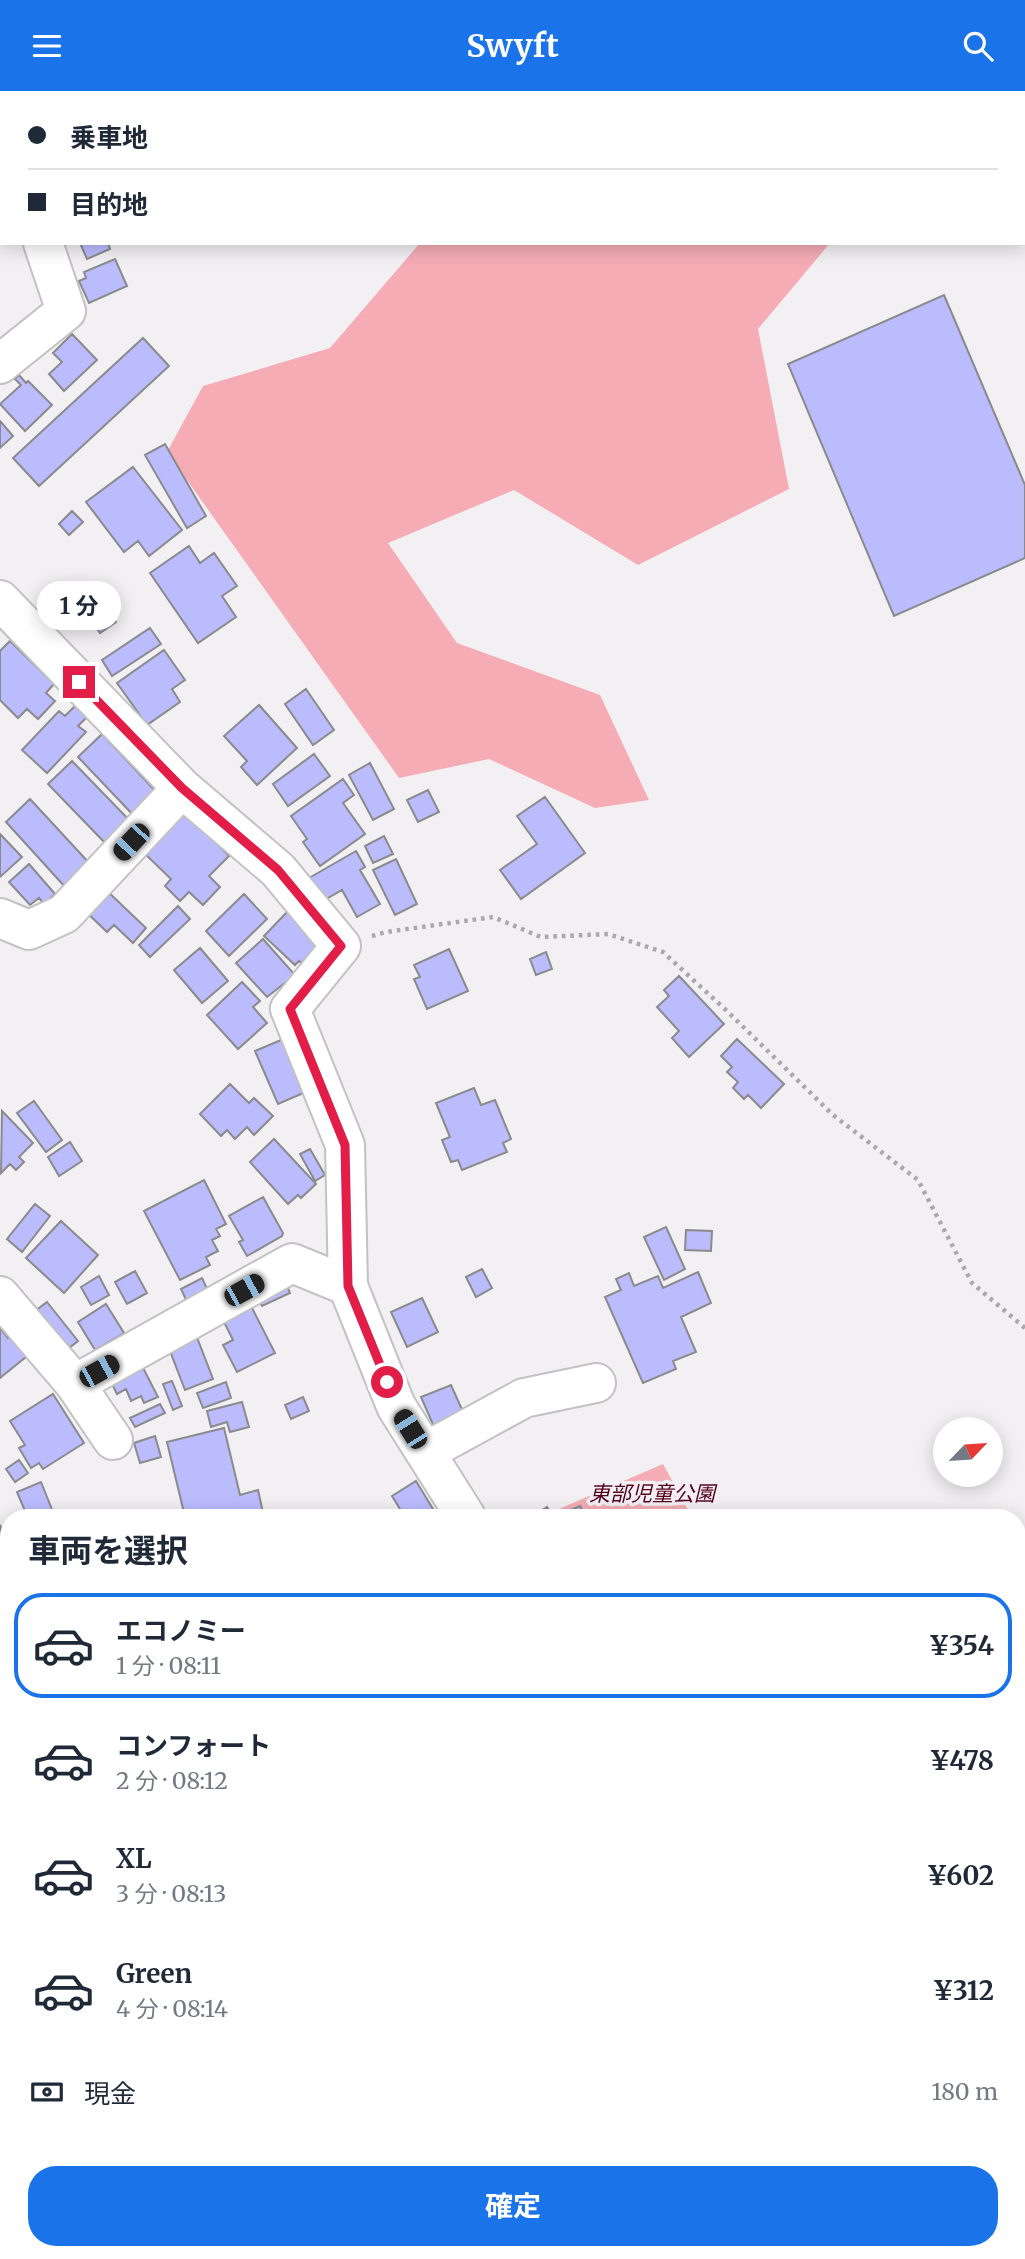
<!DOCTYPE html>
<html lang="ja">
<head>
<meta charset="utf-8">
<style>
  body { margin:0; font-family:Merriweather,"Noto Sans JP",serif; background:#f6f6f7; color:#1f2937; height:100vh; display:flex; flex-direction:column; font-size:26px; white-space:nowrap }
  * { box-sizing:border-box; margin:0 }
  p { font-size:23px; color:#747a83 }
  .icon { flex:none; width:38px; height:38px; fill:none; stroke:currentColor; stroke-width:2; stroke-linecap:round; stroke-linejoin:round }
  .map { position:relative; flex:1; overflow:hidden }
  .side { position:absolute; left:0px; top:1418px; width:1026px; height:751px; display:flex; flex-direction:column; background:#fff; border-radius:28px 28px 0 0; box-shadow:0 4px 18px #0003 }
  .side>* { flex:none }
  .banner { position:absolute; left:0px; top:0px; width:1026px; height:154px; box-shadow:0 4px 18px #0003; display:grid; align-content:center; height:154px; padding:0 28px; background:#fff }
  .needle { width:46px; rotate:65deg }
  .buttons { position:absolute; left:933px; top:1326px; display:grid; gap:14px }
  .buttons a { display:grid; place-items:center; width:70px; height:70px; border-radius:50%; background:#fff; box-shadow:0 4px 18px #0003; font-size:35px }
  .end { position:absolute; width:32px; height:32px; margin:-16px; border:9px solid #e11d48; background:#fff; box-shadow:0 0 0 4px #fff }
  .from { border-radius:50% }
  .bubble { position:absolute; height:49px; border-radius:24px; background:#fff; box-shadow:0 4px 18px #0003; font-size:23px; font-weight:700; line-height:49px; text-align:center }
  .car { position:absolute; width:21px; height:42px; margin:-21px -10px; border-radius:9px; box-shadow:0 0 5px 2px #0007; background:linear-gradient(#222 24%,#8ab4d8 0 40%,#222 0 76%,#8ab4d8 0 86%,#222 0) }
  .banner b { display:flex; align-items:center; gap:24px; height:66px; font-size:26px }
  .banner b+b { border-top:2px solid #e0e1e3 }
  .banner i { width:18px; height:18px; background:#1f2937 }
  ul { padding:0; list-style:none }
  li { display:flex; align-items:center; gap:21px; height:105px; margin:0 14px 10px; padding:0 14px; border:4px solid transparent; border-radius:28px }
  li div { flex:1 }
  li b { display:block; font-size:26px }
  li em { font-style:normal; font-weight:700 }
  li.selected { border-color:#1a73e8 }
  li>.icon { width:63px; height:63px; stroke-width:1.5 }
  h2 { padding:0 28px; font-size:32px; line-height:84px }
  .pay { display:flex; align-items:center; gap:18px; height:77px; padding:0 28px; font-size:26px }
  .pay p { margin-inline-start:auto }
  .button { display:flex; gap:14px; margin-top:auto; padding:14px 28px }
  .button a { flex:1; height:80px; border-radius:28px; background:#1a73e8; color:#fff; font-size:28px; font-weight:700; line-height:80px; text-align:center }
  header { display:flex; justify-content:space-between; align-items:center; height:91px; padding:0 28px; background:#1a73e8; color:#fff; font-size:32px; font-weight:700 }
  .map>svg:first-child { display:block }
  .green { fill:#f5acb5 }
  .building { fill:#bbbcfe; stroke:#8a8a8d; stroke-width:2 }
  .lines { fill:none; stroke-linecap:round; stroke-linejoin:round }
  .minor-casing { stroke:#c2c1c3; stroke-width:42 }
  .path { stroke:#a9a7aa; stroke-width:4.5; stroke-dasharray:3.5 5; stroke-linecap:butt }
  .minor { stroke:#fff; stroke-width:38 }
  .route { stroke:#e11d48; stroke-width:9 }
  .labels { text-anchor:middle; stroke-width:7; stroke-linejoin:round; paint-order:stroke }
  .park-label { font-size:21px; font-style:italic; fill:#56001c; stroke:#f2f0f3 }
</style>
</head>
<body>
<header><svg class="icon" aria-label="menu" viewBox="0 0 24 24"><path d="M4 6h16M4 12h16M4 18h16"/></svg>Swyft<svg class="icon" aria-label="search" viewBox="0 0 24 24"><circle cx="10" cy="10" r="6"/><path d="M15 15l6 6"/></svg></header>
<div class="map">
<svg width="1025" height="2168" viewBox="0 0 1025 2168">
  <rect width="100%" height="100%" fill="#f2f0f3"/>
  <path class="green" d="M552,0H959L551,2Z
    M420,152H830L758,238L789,398L638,474L514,399L388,452L457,552L600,604L649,709L595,717L489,668L399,687L167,361L203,295L330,257Z
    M663,1373L692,1426H563L559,1418Z"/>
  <path class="building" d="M80,152H108L110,158L87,168Z
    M115,168L127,195L89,212L79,190L86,187L84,181Z
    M944,204L1025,394V467L894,525L788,273Z
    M72,243L97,269L64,300L49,283L62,271L53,262Z
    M143,247L169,275L39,395L13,367Z
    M19,284L26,292L28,290L52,314L25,340L0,313L21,294L15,288Z
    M0,330L13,345L0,357Z
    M165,353L206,425L187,437L145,364Z
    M133,376L182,439L149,465L138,450L124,461L86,411Z
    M72,420L83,431L69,444L59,433Z
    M189,455L200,472L214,462L237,495L222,505L236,526L198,552L150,482Z
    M105,515L116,531L100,542L89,526Z
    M150,537L161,553L112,585L102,569Z
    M10,550L54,593L46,602L55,610L38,628L27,618L18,627L0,609V560Z
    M164,559L185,589L172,598L180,611L147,634L117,592Z
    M306,598L334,639L313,654L285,613Z
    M76,614L88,625L78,635L86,641L47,682L22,659L59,620L65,625Z
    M259,614L297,657L257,694L241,676L247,670L224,645Z
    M102,643L161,706L137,728L78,666Z
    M314,663L330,685L288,715L273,693Z
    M72,670L132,732L108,755L48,693Z
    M370,672L394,718L373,729L349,684Z
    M343,688L354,704L343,712L365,743L320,775L303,751L307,748L291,725Z
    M428,699L439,721L418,731L407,709Z
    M545,706L585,762L521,808L500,779L537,753L517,725Z
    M30,708L91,774L66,797L6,731Z
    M185,712L207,742L229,765L209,785L220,796L203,814L189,801L180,810L165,795L171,788L140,758Z
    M0,743L22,766L0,786Z
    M384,745L393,763L373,772L365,755Z
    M356,760L365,776L360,779L380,813L357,826L342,799L323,810L309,787Z
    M396,768L417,813L395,824L373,779Z
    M29,773L55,803L44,813L39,807L30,814L9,791Z
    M103,796L146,837L133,852L114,834L107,841L83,818Z
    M244,803L267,828L229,865L206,840Z
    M178,815L190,828L150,866L139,854Z
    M290,818L323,849L301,872L299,870L295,874L264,845Z
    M263,848L295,884L267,906L236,872Z
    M200,857L228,890L202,912L174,879Z
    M449,858L468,900L427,918L414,888L420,886L414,874Z
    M546,861L552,878L536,884L530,868Z
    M679,885L724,933L689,966L672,947L679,940L657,916L669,905L664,899Z
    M242,891L260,910L253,916L267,932L238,958L207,924Z
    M737,948L784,993L761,1017L748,1004L744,1008L733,997L738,991L727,981L732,976L721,965Z
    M281,949L308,1000L278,1013L255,960Z
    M230,993L249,1012L254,1007L273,1025L254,1044L247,1036L235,1048L227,1039L221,1045L200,1023Z
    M474,997L481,1014L495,1009L511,1048L503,1052L507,1061L462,1079L458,1069L451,1071L442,1049L450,1046L436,1012Z
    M34,1010L62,1049L46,1061L17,1022Z
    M2,1020L33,1052L19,1066L24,1071L16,1079L10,1073L1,1082Z
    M274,1048L316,1093L301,1107L298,1104L288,1113L250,1071Z
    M70,1051L82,1070L59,1085L48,1066Z
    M310,1058L325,1084L315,1090L300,1063Z
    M204,1089L226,1133L216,1138L220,1145L212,1149L218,1160L206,1166L210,1174L180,1189L144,1120Z
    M263,1106L283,1142L282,1145L247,1165L239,1151L243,1149L229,1125Z
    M35,1113L50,1125L22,1161L7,1148Z
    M61,1130L98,1164L64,1202L26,1167Z
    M666,1136L685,1178L664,1189L644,1146Z
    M686,1139L712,1140L711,1160L685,1159Z
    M482,1178L492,1197L476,1206L466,1186Z
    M135,1180L147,1202L127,1213L115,1191Z
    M698,1181L711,1212L681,1226L696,1261L673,1270L676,1278L643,1292L605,1206L621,1199L616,1188L629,1182L634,1195L658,1185L663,1197Z
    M99,1185L109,1204L91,1214L81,1196Z
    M202,1187L208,1200L187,1211L181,1198Z
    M284,1188L290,1202L262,1215L255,1201Z
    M422,1207L438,1241L407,1256L391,1221Z
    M47,1211L78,1250L65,1260L34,1221Z
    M106,1213L124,1242L95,1259L78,1231Z
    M250,1213L275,1262L237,1281L223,1254L233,1249L222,1227Z
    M193,1236L213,1288L185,1299L165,1247Z
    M0,1237L8,1247L20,1237L37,1257L0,1287Z
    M138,1267L158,1306L144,1312L141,1305L131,1310L126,1298L117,1303L107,1283Z
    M172,1290L182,1315L173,1319L163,1293Z
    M226,1291L231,1307L203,1317L197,1302Z
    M451,1294L464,1323L434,1336L421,1306Z
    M53,1303L84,1352L43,1378L39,1372L31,1377L19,1357L25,1354L10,1330Z
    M303,1306L309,1320L291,1328L285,1314Z
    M242,1311L249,1336L230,1341L227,1331L211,1336L207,1320Z
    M160,1313L165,1322L135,1336L130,1327Z
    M224,1337L240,1404L258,1399L264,1426H185L167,1351Z
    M155,1345L161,1366L140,1372L134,1352Z
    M19,1369L28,1382L15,1391L6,1378Z
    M416,1390L433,1418L420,1426H405L392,1405Z
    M41,1391L55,1426H12L25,1420L17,1401Z
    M580,1415L585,1426H566L564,1422Z
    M547,1416L553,1426H532Z
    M0,1434L9,1454V1468L0,1472Z
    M1025,1526V1574L1017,1576V1528Z
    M0,1563H9V1609H0Z
    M1025,1581V1612L1017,1614V1584Z
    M0,1619H9V1645H0Z
    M2,1656H9V1711L0,1712V1679L4,1678Z
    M0,1902L8,1919L0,1923Z
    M9,1925V1950L0,1956V1932Z
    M1,1975L9,1983V2009L0,2001Z
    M7,2150H9V2160H46L47,2168H7Z"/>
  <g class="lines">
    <g class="minor-casing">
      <path id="minor" d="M0,117H2
        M0,273L66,220L43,152
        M0,509L182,697L278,779L341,855L290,918L345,1054L348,1195L396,1315L466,1426
        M0,827L29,839L64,823L182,697
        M0,1205L75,1293L113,1349
        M75,1293L292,1172L348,1195
        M425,1361L524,1307L596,1292
        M0,1500L9,1496
        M0,1537L9,1538
        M1017,1628L1025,1626
        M0,1740L9,1736
        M0,1856L9,1871
        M1017,1985L1025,1995
        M306,2160L322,2168"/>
    </g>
    <path class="path" d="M372,845L386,841L493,826L541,846L608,843L663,861L727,920L833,1024L918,1089L972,1192L1025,1237"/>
    <use href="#minor" class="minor"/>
  </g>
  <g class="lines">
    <path class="route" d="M79,591L182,697L278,779L341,855L290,918L345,1054L348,1195L387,1291"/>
  </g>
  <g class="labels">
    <g class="park-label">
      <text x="652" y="1410">東部児童公園</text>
    </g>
  </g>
</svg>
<div class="buttons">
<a><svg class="needle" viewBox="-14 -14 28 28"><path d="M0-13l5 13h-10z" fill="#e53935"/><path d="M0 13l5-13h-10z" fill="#747a83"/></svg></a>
</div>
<i class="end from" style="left:387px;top:1291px"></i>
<i class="end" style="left:79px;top:591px"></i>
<div class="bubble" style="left:37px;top:490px;width:84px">1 分</div>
<i class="car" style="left:131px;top:751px;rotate:223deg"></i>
<i class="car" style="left:244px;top:1199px;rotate:61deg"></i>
<i class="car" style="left:99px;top:1280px;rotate:61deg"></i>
<i class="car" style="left:410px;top:1338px;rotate:328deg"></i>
<div class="banner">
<b><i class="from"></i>乗車地</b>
<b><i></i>目的地</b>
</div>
<section class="side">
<h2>車両を選択</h2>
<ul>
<li class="selected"><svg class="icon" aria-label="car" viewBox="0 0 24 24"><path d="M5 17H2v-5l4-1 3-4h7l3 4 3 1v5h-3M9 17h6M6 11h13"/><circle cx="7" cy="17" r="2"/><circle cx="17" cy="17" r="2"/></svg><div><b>エコノミー</b><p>1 分 · 08:11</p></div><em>¥354</em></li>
<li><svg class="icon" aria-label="car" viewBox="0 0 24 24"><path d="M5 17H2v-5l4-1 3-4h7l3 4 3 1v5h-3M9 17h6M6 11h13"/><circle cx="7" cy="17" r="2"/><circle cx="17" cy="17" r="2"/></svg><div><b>コンフォート</b><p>2 分 · 08:12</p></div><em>¥478</em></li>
<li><svg class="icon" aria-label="car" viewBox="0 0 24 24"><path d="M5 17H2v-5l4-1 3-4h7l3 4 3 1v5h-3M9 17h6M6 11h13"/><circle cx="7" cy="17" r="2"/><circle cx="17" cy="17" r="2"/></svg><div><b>XL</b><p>3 分 · 08:13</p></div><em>¥602</em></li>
<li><svg class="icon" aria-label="car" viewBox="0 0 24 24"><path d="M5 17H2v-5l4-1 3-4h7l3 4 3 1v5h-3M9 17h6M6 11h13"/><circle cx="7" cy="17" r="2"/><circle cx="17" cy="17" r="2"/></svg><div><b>Green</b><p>4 分 · 08:14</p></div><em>¥312</em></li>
</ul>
<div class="pay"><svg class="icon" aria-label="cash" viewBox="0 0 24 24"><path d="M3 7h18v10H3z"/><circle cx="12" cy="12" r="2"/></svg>現金<p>180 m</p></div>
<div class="button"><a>確定</a></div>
</section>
</div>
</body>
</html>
